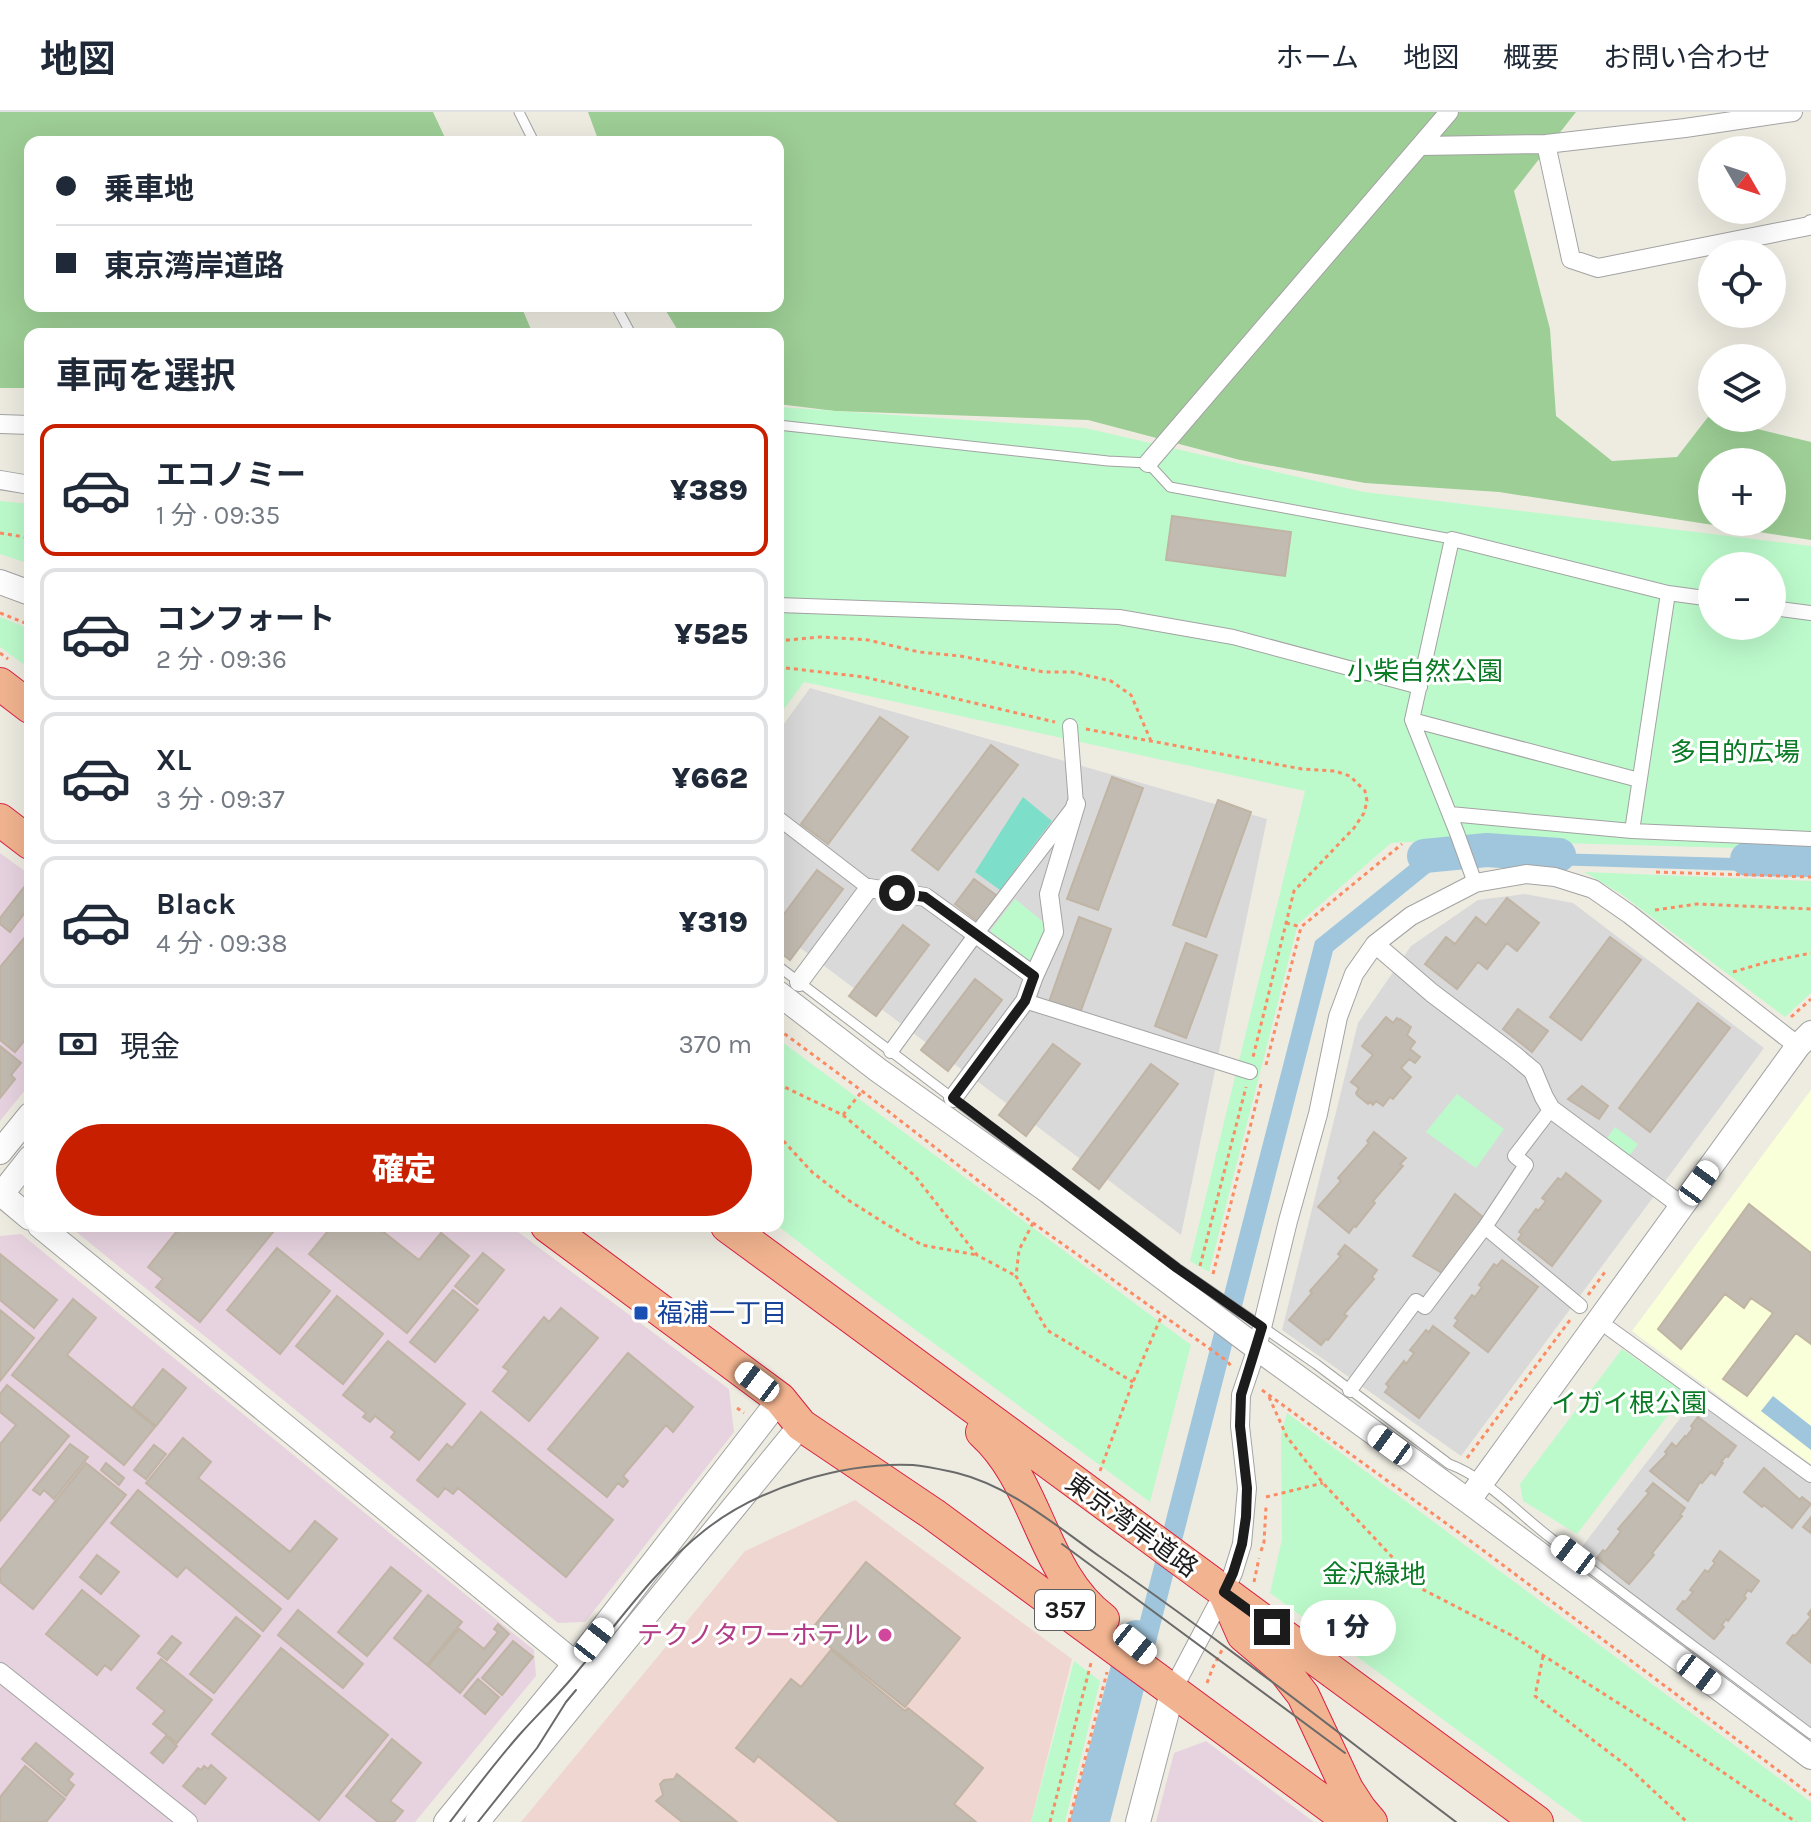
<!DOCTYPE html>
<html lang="ja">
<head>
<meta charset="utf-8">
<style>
  body { margin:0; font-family:Karla,"Noto Sans JP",sans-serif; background:#f6f6f7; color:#1f2937; height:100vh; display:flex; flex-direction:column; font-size:30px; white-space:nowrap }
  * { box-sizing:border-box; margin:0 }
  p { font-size:26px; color:#747a83 }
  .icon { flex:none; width:44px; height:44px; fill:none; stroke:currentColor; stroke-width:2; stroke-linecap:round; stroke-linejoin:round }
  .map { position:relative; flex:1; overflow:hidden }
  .panel { position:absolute; left:24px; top:216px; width:760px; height:904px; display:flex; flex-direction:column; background:#fff; border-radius:16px; box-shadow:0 8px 32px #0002 }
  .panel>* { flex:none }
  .banner { position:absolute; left:24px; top:24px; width:760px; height:176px; border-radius:16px; box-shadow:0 8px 32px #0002; display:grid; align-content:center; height:176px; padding:0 32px; background:#fff }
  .needle { width:52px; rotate:129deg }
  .tools { position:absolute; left:1698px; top:24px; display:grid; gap:16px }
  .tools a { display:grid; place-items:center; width:88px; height:88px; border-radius:50%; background:#fff; box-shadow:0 8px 32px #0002; font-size:40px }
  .end { position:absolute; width:36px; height:36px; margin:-18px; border:10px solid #1c1c1c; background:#fff; box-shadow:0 0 0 4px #fff }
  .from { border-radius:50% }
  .bubble { position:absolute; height:56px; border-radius:28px; background:#fff; box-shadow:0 8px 32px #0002; font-size:26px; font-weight:800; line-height:56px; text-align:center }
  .car { position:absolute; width:24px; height:48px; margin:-24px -12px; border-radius:10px; box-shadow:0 0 6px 2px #0007; background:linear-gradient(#fff 24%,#345 0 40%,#fff 0 76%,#345 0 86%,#fff 0) }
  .banner b { display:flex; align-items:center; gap:28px; height:76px; font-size:30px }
  .banner b+b { border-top:2px solid #e0e1e3 }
  .banner i { width:20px; height:20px; background:#1f2937 }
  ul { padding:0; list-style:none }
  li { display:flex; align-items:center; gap:24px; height:132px; margin:0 16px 12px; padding:0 16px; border:4px solid #e0e1e3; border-radius:16px }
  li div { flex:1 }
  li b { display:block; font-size:30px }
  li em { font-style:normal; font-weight:800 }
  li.selected { border-color:#c81f00 }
  li>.icon { width:72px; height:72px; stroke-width:1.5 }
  h2 { padding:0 32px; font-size:36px; line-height:96px }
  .pay { display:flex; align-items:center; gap:20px; height:88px; padding:0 32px; font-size:30px }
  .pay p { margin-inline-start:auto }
  .action { display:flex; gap:16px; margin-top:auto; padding:16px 32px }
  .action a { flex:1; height:92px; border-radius:48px; background:#c81f00; color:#fff; font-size:32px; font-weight:800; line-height:92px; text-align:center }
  header { display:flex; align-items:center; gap:48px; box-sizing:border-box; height:112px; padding:0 40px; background:#fff; border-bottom:2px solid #e0e1e3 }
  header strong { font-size:38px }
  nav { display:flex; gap:44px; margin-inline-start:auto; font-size:28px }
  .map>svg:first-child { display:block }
  .residential { fill:#dad9d9 }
  .commercial { fill:#f0d6d0 }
  .industrial { fill:#e7d3e0 }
  .education { fill:#f9ffd9 }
  .forest { fill:#9dce95; fill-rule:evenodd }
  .park { fill:#bcfacb; fill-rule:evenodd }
  .pitch { fill:#7ddfc9 }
  .water { fill:#a0c6dd }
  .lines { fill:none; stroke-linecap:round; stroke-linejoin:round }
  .river { stroke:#a0c6dd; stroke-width:34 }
  .building { fill:#c2bbb1; stroke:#c0b4a4; stroke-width:2 }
  .service-casing { stroke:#a3a3a3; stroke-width:11 }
  .pedestrian-casing { stroke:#a3a3a3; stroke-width:16 }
  .minor-casing { stroke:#a3a3a3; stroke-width:20 }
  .tertiary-casing { stroke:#a3a3a3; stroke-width:26 }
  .trunk-casing { stroke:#da2043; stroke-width:34 }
  .path { stroke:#fc8b64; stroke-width:3; stroke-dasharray:4 4; stroke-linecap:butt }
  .service { stroke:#fff; stroke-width:9 }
  .pedestrian { stroke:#fff; stroke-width:14 }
  .minor { stroke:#fff; stroke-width:18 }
  .tertiary { stroke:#fff; stroke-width:24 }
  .trunk { stroke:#f2b490; stroke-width:32 }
  .tram { stroke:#6a6a6a; stroke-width:2 }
  .route { stroke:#1c1c1c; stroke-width:10 }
  .transit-dot { fill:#1a4fb4; stroke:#fff; stroke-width:3 }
  .hotel-dot { fill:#d1479c; stroke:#fff; stroke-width:3 }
  .labels { text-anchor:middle; stroke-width:6; stroke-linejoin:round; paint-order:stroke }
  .shield { fill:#fff; stroke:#606060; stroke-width:2 }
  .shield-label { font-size:24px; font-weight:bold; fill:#1c1c1c }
  .park-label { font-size:26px; fill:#097b24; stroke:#fff }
  .transit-label { font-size:26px; fill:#164399; stroke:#fff; text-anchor:start }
  .street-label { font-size:26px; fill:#1c1c1c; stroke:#fff }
  .hotel-label { font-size:26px; fill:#b23c85; stroke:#fff; text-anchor:end }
</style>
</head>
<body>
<header>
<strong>地図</strong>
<nav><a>ホーム</a><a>地図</a><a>概要</a><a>お問い合わせ</a></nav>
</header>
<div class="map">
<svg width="1811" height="1710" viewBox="0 0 1811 1710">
  <rect width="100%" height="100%" fill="#eeece1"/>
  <path class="residential" d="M810,576L1267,707L1181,1123L778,819V620Z
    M1525,782L1573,791L1764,936L1461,1344L1282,1218L1358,911L1411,834L1478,788Z
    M1704,1275L1811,1354V1615L1578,1440Z"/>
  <path class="commercial" d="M855,1388L1072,1547L1031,1710H521L745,1439Z"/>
  <path class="industrial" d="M0,741L30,763V972L0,1009Z
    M69,1114H510L729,1277L734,1320L585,1510L558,1511Z
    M21,1122L534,1538L536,1564L415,1710H0V1124Z
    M1206,1629L1314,1710H1156L1174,1641Z"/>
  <path class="education" d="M1811,978V1352L1632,1219Z"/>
  <path class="forest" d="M0,0H433L447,30H30V194H521L533,222H30V276H0Z
    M588,0H1576L1514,79L1550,217L1556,304L1612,349L1677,345L1708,305L1811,330V428L1499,380L1365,371L1240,348L1088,308L835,299L778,292V222H680L663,194H778V30H599ZM1712,350H1772V410H1712Z"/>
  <path class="park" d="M778,295L1085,316L1364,380L1811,434V738L1449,728L1391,731L1298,812L1209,1160L1190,1149L1305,679L804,570L778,605ZM1712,454H1772V514H1712Z
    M0,389L30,392V452L0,442Z
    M0,505L30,517V557L0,535Z
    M1584,760L1811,769V881L1785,905L1621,782Z
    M1015,787L1046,812L1033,851L990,819Z
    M778,927L1191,1233L1150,1390L853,1172L778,1114Z
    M1457,982L1504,1017L1476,1056L1426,1020Z
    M1615,1015L1638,1032L1630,1043L1607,1026Z
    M1622,1237L1685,1281L1577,1422L1523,1389L1520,1372Z
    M1287,1301L1811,1690V1710H1583L1270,1481L1282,1427L1281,1323Z
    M1074,1549L1100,1569L1065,1710H1031Z"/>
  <path class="pitch" d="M1023,685L1052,709L1000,778L975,760Z"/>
  <path class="water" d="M1481,739L1811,748V761L1482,751L1439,753L1333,839L1110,1710H1088L1315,829L1422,743Z
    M1773,1284L1811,1314V1338L1761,1299Z"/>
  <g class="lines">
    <path class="river" d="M1424,744L1487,738L1559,743
      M1747,747L1811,748
      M1087,1710L1136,1525"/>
  </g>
  <path class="building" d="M1172,404L1291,420L1285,464L1166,448Z
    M880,605L908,625L828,732L801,712Z
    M991,633L1018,653L938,758L912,738Z
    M1112,665L1143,676L1098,798L1067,787Z
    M1218,688L1251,700L1206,825L1173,813Z
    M817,758L843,777L790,848L778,839V810Z
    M974,767L1000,786L981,812L955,792Z
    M25,774L30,778V794L10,820L0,812V806Z
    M1507,786L1539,811L1517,839L1507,831L1487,857L1478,850L1457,877L1425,852L1446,825L1455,832L1476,805L1486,813Z
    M1079,805L1111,817L1080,901L1049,890Z
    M903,813L929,833L876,904L849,884Z
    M30,819V922L15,940L0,928V855Z
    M1610,825L1641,848L1581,928L1550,905Z
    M1186,831L1217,843L1186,926L1155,914Z
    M975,867L1002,888L948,959L921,938Z
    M1698,891L1730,916L1650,1020L1619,996Z
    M1518,897L1548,919L1532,940L1503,917Z
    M1386,905L1393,911L1397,906L1399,908L1400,907L1411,915L1407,923L1415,930L1410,937L1420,945L1415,951L1409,947L1401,956L1411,965L1393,987L1390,985L1383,994L1376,989L1373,993L1370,990L1368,992L1357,983L1356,981L1359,976L1351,970L1373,943L1362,934Z
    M1053,932L1080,952L1026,1024L999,1003Z
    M0,934L21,951L11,963L15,967L0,986Z
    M1151,952L1178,972L1099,1077L1073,1057Z
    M1582,974L1608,994L1599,1007L1568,987Z
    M1374,1020L1406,1046L1400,1052L1403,1054L1373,1089L1375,1091L1356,1115L1354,1114L1349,1121L1318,1095L1341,1069L1338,1066L1369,1031L1367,1029Z
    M1566,1061L1601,1089L1552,1154L1518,1127L1522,1122L1519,1120L1536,1097L1538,1099L1546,1089L1542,1086L1558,1066L1561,1068Z
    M1455,1082L1485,1107L1442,1161L1413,1144Z
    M1749,1092L1811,1141V1232L1796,1221L1747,1284L1723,1267L1773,1201L1751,1186L1744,1196L1725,1182L1681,1237L1658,1217Z
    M181,1114H195L200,1118L203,1114H278L200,1210L156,1175L163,1167L148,1155Z
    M332,1114H376L419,1148L441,1121L469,1144L407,1221L309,1142Z
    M1345,1133L1377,1158L1372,1165L1374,1167L1344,1202L1347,1204L1328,1228L1326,1227L1321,1233L1289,1208L1312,1181L1310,1179L1341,1144L1338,1142Z
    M277,1136L330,1179L280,1242L227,1198Z
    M483,1141L504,1158L477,1192L455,1174Z
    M0,1142L57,1188L34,1216L0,1188Z
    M1502,1148L1538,1175L1488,1240L1454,1214L1458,1208L1455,1206L1472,1183L1475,1185L1482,1175L1479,1173L1494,1152L1497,1154Z
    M453,1178L478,1198L435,1250L410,1230Z
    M337,1184L383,1222L343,1272L296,1234Z
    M73,1187L96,1206L67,1243L155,1315L124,1353L12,1263Z
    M561,1196L598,1226L529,1309L493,1279L509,1259L503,1255L544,1205L549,1210Z
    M0,1198L34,1226L0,1269Z
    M1433,1214L1469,1241L1419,1306L1385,1280L1389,1275L1386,1272L1404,1249L1406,1252L1414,1241L1410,1238L1426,1218L1429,1220Z
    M388,1229L465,1292L419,1348L391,1325L395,1320L375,1304L370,1310L363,1305L366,1301L343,1283Z
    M628,1241L693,1295L673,1320L666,1313L623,1364L628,1369L623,1375L618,1371L607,1385L548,1337Z
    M163,1257L186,1276L156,1314L133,1295Z
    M7,1273L69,1324L0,1409V1332L16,1313L0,1300V1282Z
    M481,1300L613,1408L566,1465L458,1376L453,1382L445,1376L438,1385L417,1368L447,1332L452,1336Z
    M1698,1305L1736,1334L1728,1345L1726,1344L1721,1350L1723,1351L1715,1363L1711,1360L1702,1371L1700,1370L1688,1389L1650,1359L1667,1342L1665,1340L1672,1331L1676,1335L1685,1324L1686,1325L1693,1316L1691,1314Z
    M183,1326L211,1350L198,1366L290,1440L315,1409L337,1427L288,1487L146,1371Z
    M70,1332L88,1345L54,1387L44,1378L40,1383L33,1378Z
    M154,1333L166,1342L146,1367L134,1358Z
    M86,1351L126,1383L33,1497L0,1470V1458Z
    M106,1351L124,1366L119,1373L101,1358Z
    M1764,1356L1800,1388L1802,1385L1811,1392L1792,1416L1764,1393L1762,1395L1744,1380Z
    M1653,1371L1685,1396L1680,1403L1682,1404L1652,1441L1654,1443L1629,1472L1597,1446L1603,1438L1605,1440L1621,1419L1618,1417L1649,1381L1646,1379Z
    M138,1378L281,1497L263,1519L186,1455L177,1465L111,1411Z
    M1811,1405V1421L1803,1415Z
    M1720,1439L1759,1469L1751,1480L1748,1478L1744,1484L1746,1486L1728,1509L1726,1507L1722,1513L1724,1515L1714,1527L1677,1497L1683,1489L1685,1490L1693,1480L1690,1478L1705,1458L1708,1460L1715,1451L1713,1449Z
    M97,1443L119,1460L101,1482L80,1465Z
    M866,1450L960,1526L905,1595L810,1519Z
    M391,1455L421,1479L367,1544L338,1520Z
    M82,1478L139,1524L111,1558L105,1553L97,1563L46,1522Z
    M428,1483L462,1510L427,1553L394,1526Z
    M298,1498L363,1552L343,1576L278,1523Z
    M1811,1498V1551L1787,1531L1793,1523L1795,1524L1811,1505L1808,1502Z
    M236,1505L260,1524L214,1581L190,1562Z
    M498,1512L509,1522L460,1581L428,1554L459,1517L484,1537L498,1520L494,1517Z
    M172,1524L181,1531L167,1548L158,1541Z
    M513,1529L533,1545L502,1583L482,1566Z
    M281,1536L388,1623L319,1708L212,1622Z
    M831,1538L905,1599L908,1596L983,1656L954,1692L976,1710H839L758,1644L754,1650L736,1636L791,1567L801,1575Z
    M161,1547L212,1588L177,1631L153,1612L165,1599L137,1576Z
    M478,1567L499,1585L485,1602L464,1584Z
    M166,1624L177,1634L163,1651L151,1641Z
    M392,1627L421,1651L390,1689L403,1699L394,1710H378L346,1684Z
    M36,1631L73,1662L68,1668L74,1673L66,1684L22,1647Z
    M211,1653L226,1666L205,1692L183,1674L198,1656L201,1658L204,1654L208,1657Z
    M25,1654L65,1687L46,1710H0V1685Z
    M677,1662L737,1710H682L656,1689L663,1683L660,1672L664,1668L674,1667Z"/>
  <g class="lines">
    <g class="service-casing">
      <path id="service" d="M519,0L534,30
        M616,194L631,222
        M778,313L1108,349L1148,351L1170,375L1452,427
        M778,854L1177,1156L1316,1252L1449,1352C1486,1365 1521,1404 1552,1427C1638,1493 1725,1557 1811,1622"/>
    </g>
    <g class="pedestrian-casing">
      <path id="pedestrian" d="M778,493L1119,505L1233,525L1420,575
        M1772,496L1811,501
        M1412,608L1639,668
        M1450,702L1632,719L1811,727
        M778,706L869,776
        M1632,719L1668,481
        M1475,771L1457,721L1412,608L1452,427L1668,481L1712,487
        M1025,889L1250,960
        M891,939L976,822L1076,692L1070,614
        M1485,1115L1526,1053L1515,1044L1551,997
        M1610,1217L1811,1363
        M1350,1278L1416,1189L1425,1195L1485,1115L1580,1194"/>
    </g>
    <g class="minor-casing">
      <path id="minor" d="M1546,32L1571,147L1598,156L1809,114L1811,112
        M1421,34L1546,32L1685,16L1793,0
        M0,312L30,313
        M1148,351L1449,0
        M0,368L30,373
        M1375,832L1432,881L1514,943L1533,959L1544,985L1551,997L1682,1094
        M799,870L869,776L925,785L1034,864
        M953,986L1025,889L1034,864L1054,820L1049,782L1076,692
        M0,1560L188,1710
        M1173,1577L1224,1480L1233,1461L1242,1432L1247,1376L1240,1314L1241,1283L1257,1236L1288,1109L1318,1002L1338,905L1354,862L1375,832L1411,804L1475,771L1526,762L1555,765L1593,777L1629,802L1798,934"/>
    </g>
    <g class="tertiary-casing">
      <path id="tertiary" d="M0,470L30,481
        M778,881L878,958L1048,1079L1257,1236L1468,1389L1811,1645
        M0,1040L30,1003
        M0,1081L30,1106
        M0,1084L30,1046
        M40,1114L594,1567
        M1468,1389L1798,934L1811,921
        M446,1710L575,1552L780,1287
        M477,1710L801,1313
        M1138,1710L1173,1577"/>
    </g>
    <g class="trunk-casing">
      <path id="trunk" d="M0,572L30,595
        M0,708L30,731
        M547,1114L780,1287L801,1313L933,1402L1351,1710
        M727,1114L1537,1710
        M982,1320C1039,1371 1041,1460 1103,1507
        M1224,1480L1243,1523L1283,1557L1303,1583L1347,1677L1360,1697L1371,1710"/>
    </g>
    <path class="path" d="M0,421L30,426
      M0,501L30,513
      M778,529L820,525L868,528L919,540L960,544L1044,560H1072L1111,569L1131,583L1151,629
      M0,541L8,547
      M778,555L864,565L1055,610
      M1086,617L1302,657L1335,659L1350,664L1365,679L1367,689L1364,701L1354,716L1294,779L1253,945
      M1656,760L1811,765
      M1655,798L1697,792L1811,797
      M1286,811L1301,815
      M1733,860L1767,850L1811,841
      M1791,905L1811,887
      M778,917L862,979L1033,1111L1227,1249L1231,1254
      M1266,953L1301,815L1402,732
      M778,972L843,1003L915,1064L977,1143L1016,1164
      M843,1003L863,978
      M778,1023L812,1060L848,1088L886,1112L922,1133L977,1143
      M1033,1111L1019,1138L1016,1164L1047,1218L1133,1270
      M1200,1154L1246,975
      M1213,1162L1261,972
      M1588,1183L1605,1160
      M1262,1278L1476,1433L1811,1683
      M1269,1285L1287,1325L1323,1371L1422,1477L1511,1523L1667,1622L1796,1710
      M737,1296L744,1301
      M1467,1346L1570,1208
      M1100,1359L1133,1270L1162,1203
      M1266,1385L1323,1371
      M1261,1439L1264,1430L1266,1395
      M1254,1470L1259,1446
      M1543,1544L1535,1584L1627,1654L1687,1710
      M1207,1571L1213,1555L1222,1538
      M1050,1710L1091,1551
      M1069,1710L1107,1560"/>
    <use href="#service" class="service"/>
    <use href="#pedestrian" class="pedestrian"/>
    <use href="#minor" class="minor"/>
    <use href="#tertiary" class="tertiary"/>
    <use href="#trunk" class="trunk"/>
    <path class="tram" d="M1062,1432L1345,1641
      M450,1710C473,1680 496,1649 521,1621C540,1600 560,1581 577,1560C617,1512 655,1457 705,1418C760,1375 843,1350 913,1353C927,1354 943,1358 957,1361C1010,1374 1055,1413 1099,1444C1221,1528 1338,1621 1456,1710
      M478,1710L537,1636L566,1590L576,1578"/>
  </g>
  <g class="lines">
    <path class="route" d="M897,781L925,785L1034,864L1025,889L953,986L1177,1156L1262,1215L1241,1283L1240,1314L1247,1376L1246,1405L1242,1432L1233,1461L1224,1480L1272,1515"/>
  </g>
  <rect class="transit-dot" x="633" y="1193" width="16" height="16" rx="4"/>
  <circle class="hotel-dot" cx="885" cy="1523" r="8"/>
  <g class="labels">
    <rect class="shield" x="1035" y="1478" width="60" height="40" rx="6"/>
    <g class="shield-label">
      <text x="1065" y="1506">357</text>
    </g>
    <g class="park-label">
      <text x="1425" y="568">小柴自然公園</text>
      <text x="1735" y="649">多目的広場</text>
      <text x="1629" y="1300">イガイ根公園</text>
      <text x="1374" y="1471">金沢緑地</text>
    </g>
    <g class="transit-label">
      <text x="657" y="1210">福浦一丁目</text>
    </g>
    <g class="street-label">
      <text transform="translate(1132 1413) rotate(36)" y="9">東京湾岸道路</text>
    </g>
    <g class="hotel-label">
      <text x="869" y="1532">テクノタワーホテル</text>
    </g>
  </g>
</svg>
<div class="tools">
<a><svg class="needle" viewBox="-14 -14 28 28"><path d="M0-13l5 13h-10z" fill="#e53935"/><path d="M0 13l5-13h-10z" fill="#747a83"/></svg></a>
<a><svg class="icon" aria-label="locate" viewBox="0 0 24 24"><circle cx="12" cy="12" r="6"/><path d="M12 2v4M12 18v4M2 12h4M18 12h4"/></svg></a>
<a><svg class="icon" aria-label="layers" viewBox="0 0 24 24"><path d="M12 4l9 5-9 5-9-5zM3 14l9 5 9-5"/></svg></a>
<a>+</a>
<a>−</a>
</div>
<i class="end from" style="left:897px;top:781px"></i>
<i class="end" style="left:1272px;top:1515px"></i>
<div class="bubble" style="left:1300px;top:1488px;width:96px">1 分</div>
<i class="car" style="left:1699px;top:1071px;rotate:36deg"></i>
<i class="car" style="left:757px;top:1270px;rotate:307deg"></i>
<i class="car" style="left:1390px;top:1333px;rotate:306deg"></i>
<i class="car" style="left:1573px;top:1443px;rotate:307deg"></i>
<i class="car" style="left:594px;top:1528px;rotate:38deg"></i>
<i class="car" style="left:1135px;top:1532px;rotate:129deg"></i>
<i class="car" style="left:1699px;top:1562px;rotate:127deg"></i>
<div class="banner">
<b><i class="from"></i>乗車地</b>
<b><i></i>東京湾岸道路</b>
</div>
<section class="panel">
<h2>車両を選択</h2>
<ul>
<li class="selected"><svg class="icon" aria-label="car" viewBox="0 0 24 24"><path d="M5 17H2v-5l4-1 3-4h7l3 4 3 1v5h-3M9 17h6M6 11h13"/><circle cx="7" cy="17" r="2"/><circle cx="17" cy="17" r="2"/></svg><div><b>エコノミー</b><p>1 分 · 09:35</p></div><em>¥389</em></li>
<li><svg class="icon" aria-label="car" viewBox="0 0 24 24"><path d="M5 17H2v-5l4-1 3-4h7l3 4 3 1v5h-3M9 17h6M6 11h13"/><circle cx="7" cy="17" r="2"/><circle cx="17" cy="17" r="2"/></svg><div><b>コンフォート</b><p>2 分 · 09:36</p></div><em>¥525</em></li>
<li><svg class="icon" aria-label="car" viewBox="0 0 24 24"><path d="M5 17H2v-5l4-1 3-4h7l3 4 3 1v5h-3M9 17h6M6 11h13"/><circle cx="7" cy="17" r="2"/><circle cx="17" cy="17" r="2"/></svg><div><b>XL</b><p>3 分 · 09:37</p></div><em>¥662</em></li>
<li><svg class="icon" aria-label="car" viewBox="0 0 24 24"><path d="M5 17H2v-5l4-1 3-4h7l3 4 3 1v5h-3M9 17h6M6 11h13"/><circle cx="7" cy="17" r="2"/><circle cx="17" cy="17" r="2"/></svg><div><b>Black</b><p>4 分 · 09:38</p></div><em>¥319</em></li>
</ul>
<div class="pay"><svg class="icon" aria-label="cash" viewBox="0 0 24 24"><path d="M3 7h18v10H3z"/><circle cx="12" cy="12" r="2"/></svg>現金<p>370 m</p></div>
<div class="action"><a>確定</a></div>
</section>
</div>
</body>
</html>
